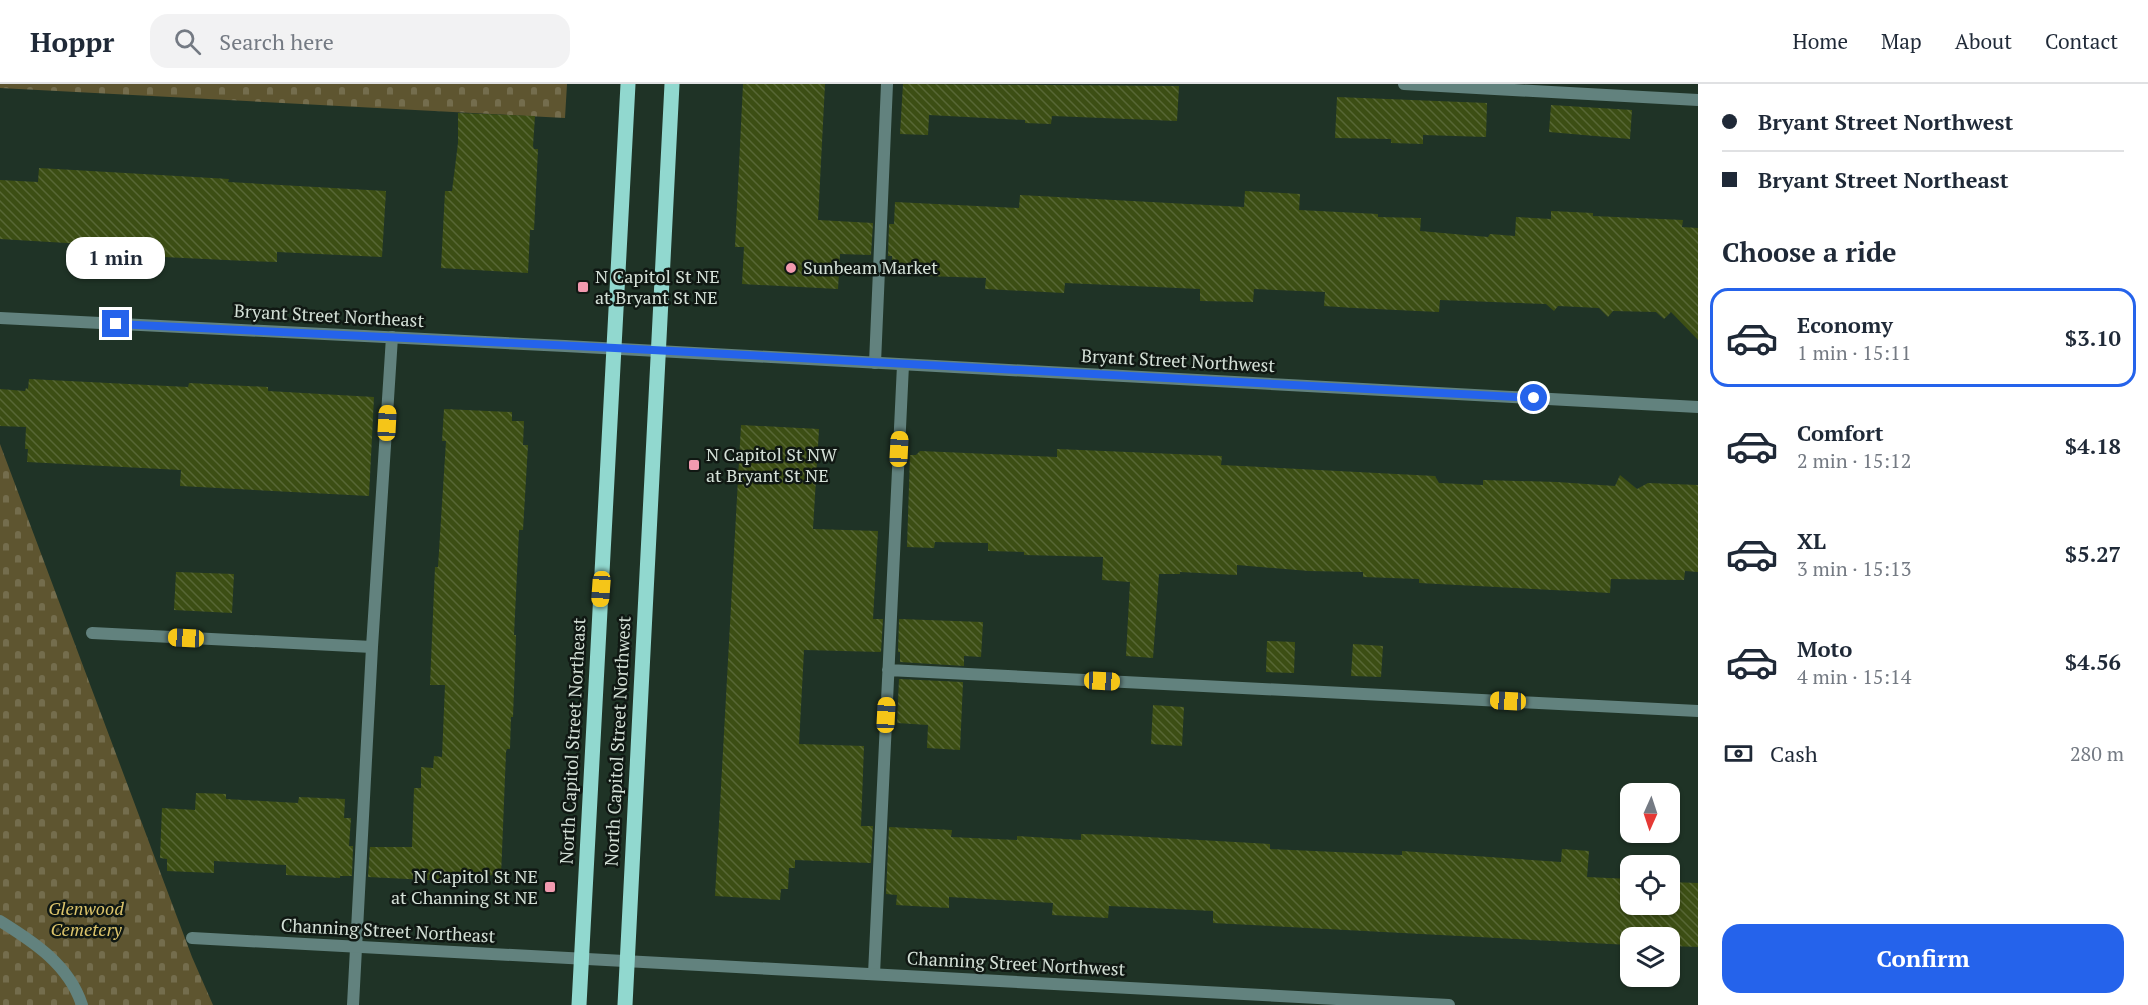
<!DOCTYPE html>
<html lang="en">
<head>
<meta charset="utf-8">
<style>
  body { margin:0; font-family:"PT Serif",serif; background:#f2f2f3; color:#1f2937; height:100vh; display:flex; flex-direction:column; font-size:22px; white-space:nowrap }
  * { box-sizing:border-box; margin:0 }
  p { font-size:20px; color:#747a83 }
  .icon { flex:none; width:33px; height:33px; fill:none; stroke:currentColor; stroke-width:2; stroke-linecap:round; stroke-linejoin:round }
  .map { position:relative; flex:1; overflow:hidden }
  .drawer { display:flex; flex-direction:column; background:#fff; width:450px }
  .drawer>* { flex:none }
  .top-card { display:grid; align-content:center; height:132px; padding:0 24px; background:#fff }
  .needle { width:39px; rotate:183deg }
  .tools { position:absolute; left:1620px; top:699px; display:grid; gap:12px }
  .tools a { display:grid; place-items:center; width:60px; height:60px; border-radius:12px; background:#fff; box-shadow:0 2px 4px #0004; font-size:30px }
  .end { position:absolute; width:27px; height:27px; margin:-14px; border:8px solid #2563eb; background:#fff; box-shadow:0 0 0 3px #fff }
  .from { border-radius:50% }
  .bubble { position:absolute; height:42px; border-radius:18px; background:#fff; box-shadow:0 2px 4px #0004; font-size:20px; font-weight:600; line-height:42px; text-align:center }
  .car { position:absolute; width:18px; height:36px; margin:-18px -9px; border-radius:8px; box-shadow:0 0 4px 2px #0007; background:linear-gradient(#f5c518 24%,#345 0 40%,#f5c518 0 76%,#345 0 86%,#f5c518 0) }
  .top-card b { display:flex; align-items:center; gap:21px; height:57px; font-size:22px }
  .top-card b+b { border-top:2px solid #e0e1e3 }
  .top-card i { width:15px; height:15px; background:#1f2937 }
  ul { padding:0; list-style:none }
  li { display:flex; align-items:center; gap:18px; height:99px; margin:0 12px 9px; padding:0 12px; border:3px solid transparent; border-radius:18px }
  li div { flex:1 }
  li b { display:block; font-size:22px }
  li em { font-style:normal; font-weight:600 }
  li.on { border-color:#2563eb }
  li>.icon { width:54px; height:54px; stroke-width:1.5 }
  h2 { padding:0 24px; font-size:27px; line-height:72px }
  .pay { display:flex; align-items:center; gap:15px; height:66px; padding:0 24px; font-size:22px }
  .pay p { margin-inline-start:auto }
  .action { display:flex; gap:12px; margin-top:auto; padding:12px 24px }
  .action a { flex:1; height:69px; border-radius:18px; background:#2563eb; color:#fff; font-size:24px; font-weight:600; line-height:69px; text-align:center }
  header { display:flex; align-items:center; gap:36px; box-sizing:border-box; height:84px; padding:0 30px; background:#fff; border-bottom:2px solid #e0e1e3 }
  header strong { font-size:28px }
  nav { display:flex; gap:33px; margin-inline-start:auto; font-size:21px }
  .search { width:420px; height:54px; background:#f2f2f3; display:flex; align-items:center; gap:15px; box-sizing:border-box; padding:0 21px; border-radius:18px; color:#747a83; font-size:22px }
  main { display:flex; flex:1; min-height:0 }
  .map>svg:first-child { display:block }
  .cemetery { fill:url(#cemetery-stones) }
  .building { fill:url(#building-back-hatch) }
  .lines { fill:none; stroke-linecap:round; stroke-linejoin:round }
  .service { stroke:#62827e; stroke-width:12 }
  .minor { stroke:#62827e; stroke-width:12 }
  .primary { stroke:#91d8cf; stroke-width:15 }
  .route { stroke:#2563eb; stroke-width:8 }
  .poi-dot { fill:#f29aaf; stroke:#101813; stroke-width:2 }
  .labels { text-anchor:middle; stroke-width:5; stroke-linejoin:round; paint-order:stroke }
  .poi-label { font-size:18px; fill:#d4e0d7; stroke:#101813; text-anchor:start }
  .street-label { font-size:18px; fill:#d4e0d7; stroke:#101813 }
  .park-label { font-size:18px; font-style:italic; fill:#ddc56b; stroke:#101813 }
</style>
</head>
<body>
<header>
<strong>Hoppr</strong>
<div class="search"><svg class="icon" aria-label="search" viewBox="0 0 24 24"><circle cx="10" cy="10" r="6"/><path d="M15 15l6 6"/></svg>Search here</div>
<nav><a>Home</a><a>Map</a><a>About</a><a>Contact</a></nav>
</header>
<main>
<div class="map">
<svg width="1698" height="921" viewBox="0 0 1698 921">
  <defs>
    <pattern id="cemetery-stones" width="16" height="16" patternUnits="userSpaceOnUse" patternTransform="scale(1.5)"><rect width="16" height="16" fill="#5e5530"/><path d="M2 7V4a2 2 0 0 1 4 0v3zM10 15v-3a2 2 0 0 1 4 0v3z" fill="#746d4d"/></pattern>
    <pattern id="building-back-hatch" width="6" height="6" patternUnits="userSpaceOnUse" patternTransform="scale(1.5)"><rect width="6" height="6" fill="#3c4e14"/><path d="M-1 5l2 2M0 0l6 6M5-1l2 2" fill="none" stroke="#576735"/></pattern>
  </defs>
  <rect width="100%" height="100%" fill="#1f3326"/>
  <path class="cemetery" d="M0,0H567L565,34L0,4Z
    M0,360L192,873L213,921H0Z"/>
  <path class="building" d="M743,0H825L818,136L873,139L871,171L840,170L838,205L742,200L744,163H735Z
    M903,0L1179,2L1177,37L1052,32L1051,40L1025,39V36L929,31L928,51L900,50Z
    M1337,13L1487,19L1486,53L1423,51V60L1391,59V55L1335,54Z
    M1551,21L1632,26L1630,55L1549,48Z
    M458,29L535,32L533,62L534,65H538L534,146H530L528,189L441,184L445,107H452L458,59Z
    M39,84L229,95L228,98L386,107L382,173L277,168V178L247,177L100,170V161L0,155V96L38,98Z
    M1245,107L1300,110L1299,126L1378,130V133L1421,134L1420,147L1488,153L1490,150L1515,152L1516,133L1551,135V127L1593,129V132L1683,136L1682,143L1698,144V256L1671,228L1664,235L1656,228L1613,227L1608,233L1599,224L1558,222L1554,227L1546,220L1440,216L1439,228L1354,224L1324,222L1325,208L1254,205L1253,218L1200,217V205L1065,199L1064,209L985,205L986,194L895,191L892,189V172H888L889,140H894L895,118L1019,124L1020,111L1244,123Z
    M29,295L188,303L189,299L268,303V307L374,313L369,412L180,402L181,386L27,378L28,365H25L26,343L0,342V305L25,307L26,304L28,305Z
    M444,325L512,328V337H524L523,361H528L523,446H519L514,551H516L513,633H511L510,665H507L506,668L501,792L488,791V799L368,793L370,763H412L414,704H421V683L433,684L434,672L442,673L445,601H430L435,483H438L446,357H442Z
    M741,341L819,345L813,445L878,447L873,535H883L881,568L804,566L799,660L864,662L861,742H873L871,779L795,776V784H789L788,805H781L780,816L715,812Z
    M1057,365L1222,372L1221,381L1435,392L1439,399L1483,401V396L1557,398L1615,402L1620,391L1637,405L1648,399L1698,401V488L1685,487L1684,496L1611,495L1610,509L1419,499V495L1363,493V488L1309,487L1237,481V491L1180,488V490H1159L1153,574L1126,572L1130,498L1102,496L1103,473L1024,471V468L988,467V459L935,458L934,464L907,463L910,371H916L920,367L1057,373Z
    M176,488L234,490L232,529L174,526Z
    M899,535L983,538L981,573L964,572V582L900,578V568H898Z
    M1267,557L1295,558L1294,589L1266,588Z
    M1353,560L1383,562L1381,593L1351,592Z
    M899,595L963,598L960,666L927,664L928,641L897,639Z
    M1153,621L1184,623L1182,662L1151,660Z
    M196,709L226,710V715L298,719L299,713L345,715L344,734H351L349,762H353L352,792H340V794L286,791V781L214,777V789L167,787V775L160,774L162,724L195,726Z
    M889,743L952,746L951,753L1017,756V752L1081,756V750L1112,751L1270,760V765L1402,771V767L1561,778L1562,765L1589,767L1587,793L1630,795V820H1670V798L1698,799V863L1670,862V854H1630V861L1213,839V827L1109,822L1108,834L1052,831L1053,819L949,813V824L896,821L897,811L886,810Z"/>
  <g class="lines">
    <path class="service" d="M1404,0L1698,16
      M875,279L887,0
      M92,549L372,563
      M888,586L1698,627
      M0,837C34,858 69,881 82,921
      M874,890L903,281
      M353,921L372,563L392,253"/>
    <path class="minor" d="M0,234L565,262L1698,323
      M192,854L1449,921"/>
    <path class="primary" d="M579,921L628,0
      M625,921L672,0"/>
  </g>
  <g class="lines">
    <path class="route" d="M116,240L615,264L1534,314"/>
  </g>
  <g class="poi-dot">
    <circle cx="791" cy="184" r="6"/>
    <rect x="577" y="197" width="12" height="12" rx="3"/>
    <rect x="688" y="375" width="12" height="12" rx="3"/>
    <rect x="544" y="797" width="12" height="12" rx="3"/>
  </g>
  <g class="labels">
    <g class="poi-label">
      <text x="803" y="190">Sunbeam Market</text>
      <text x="595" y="199">N Capitol St NE<tspan x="595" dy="21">at Bryant St NE</tspan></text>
      <text x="706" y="377">N Capitol St NW<tspan x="706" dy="21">at Bryant St NE</tspan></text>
      <text x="538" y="799" text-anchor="end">N Capitol St NE<tspan x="538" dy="21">at Channing St NE</tspan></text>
    </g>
    <g class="street-label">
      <text transform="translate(329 232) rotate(3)" y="6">Bryant Street Northeast</text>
      <text transform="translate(1178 277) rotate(3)" y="6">Bryant Street Northwest</text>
      <text transform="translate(573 657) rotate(-87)" y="6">North Capitol Street Northeast</text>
      <text transform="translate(618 657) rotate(-87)" y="6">North Capitol Street Northwest</text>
      <text transform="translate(388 847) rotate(3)" y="6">Channing Street Northeast</text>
      <text transform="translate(1016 880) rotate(3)" y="6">Channing Street Northwest</text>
    </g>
    <g class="park-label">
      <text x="86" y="831">Glenwood<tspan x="86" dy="21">Cemetery</tspan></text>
    </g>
  </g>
</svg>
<div class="tools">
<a><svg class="needle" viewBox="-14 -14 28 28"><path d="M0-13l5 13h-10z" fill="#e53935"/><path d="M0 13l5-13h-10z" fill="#747a83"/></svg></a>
<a><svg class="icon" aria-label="locate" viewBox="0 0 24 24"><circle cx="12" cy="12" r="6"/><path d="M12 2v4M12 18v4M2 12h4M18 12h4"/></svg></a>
<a><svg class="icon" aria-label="layers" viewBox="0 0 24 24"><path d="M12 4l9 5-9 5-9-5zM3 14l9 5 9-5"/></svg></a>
</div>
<i class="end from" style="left:1534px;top:314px"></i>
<i class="end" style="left:116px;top:240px"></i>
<div class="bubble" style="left:66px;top:153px;width:99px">1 min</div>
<i class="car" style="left:387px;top:339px;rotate:3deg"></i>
<i class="car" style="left:899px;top:365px;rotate:3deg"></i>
<i class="car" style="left:601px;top:505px;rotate:184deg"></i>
<i class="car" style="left:186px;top:554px;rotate:273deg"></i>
<i class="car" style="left:1102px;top:597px;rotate:93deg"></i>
<i class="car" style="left:1508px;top:617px;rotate:273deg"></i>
<i class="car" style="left:886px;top:631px;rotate:3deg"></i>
</div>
<section class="drawer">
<div class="top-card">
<b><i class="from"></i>Bryant Street Northwest</b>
<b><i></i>Bryant Street Northeast</b>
</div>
<h2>Choose a ride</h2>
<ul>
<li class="on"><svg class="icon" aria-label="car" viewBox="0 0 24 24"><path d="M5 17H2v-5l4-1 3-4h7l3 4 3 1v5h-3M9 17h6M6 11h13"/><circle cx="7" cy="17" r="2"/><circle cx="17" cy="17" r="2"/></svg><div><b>Economy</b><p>1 min · 15:11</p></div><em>$3.10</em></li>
<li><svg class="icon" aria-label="car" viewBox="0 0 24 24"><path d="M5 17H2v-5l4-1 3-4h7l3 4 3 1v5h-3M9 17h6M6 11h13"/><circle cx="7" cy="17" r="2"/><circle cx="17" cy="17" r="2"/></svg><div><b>Comfort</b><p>2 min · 15:12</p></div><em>$4.18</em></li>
<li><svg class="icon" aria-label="car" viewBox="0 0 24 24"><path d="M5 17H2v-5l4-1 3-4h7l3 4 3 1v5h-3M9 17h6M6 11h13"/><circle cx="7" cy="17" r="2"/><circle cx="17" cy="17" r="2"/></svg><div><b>XL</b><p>3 min · 15:13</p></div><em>$5.27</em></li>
<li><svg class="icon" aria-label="car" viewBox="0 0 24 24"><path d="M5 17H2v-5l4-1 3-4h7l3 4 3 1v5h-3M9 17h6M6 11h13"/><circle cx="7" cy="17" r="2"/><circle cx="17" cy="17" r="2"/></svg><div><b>Moto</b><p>4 min · 15:14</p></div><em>$4.56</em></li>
</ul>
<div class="pay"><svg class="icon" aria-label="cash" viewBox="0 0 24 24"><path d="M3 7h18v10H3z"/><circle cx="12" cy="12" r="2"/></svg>Cash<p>280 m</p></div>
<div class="action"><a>Confirm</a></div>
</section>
</main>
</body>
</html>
